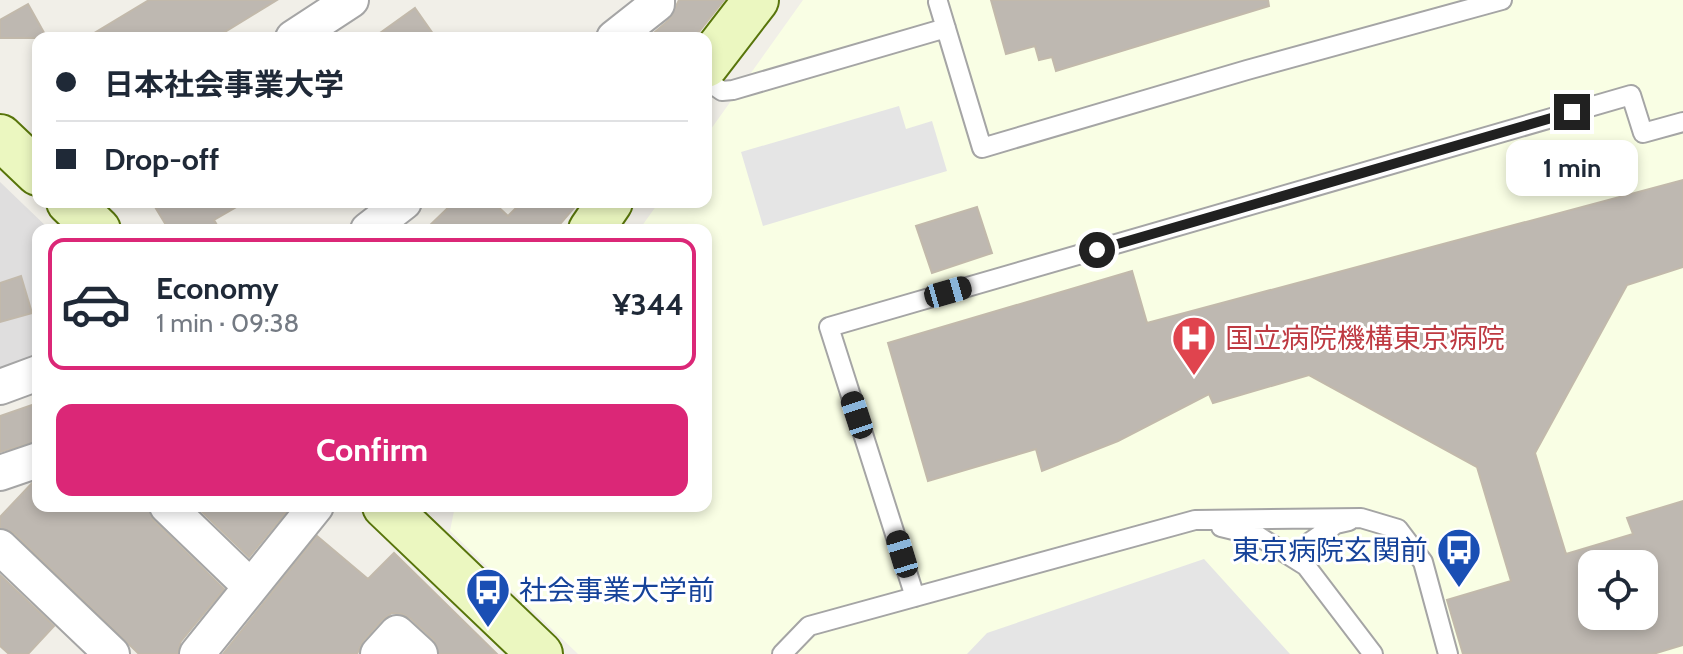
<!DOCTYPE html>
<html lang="en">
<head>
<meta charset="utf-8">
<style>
  body { margin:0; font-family:Cabin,"Noto Sans JP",sans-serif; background:#f6f6f7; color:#1f2937; height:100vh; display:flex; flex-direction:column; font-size:30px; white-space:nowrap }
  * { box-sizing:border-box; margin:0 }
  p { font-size:26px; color:#747a83 }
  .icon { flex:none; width:44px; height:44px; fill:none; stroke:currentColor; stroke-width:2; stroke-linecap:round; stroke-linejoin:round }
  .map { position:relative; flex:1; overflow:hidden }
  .side { position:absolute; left:32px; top:224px; width:680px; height:288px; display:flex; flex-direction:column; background:#fff; border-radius:16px; box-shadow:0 4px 12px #0003 }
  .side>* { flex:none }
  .hud { position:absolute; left:32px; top:32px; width:680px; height:176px; border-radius:16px; box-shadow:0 4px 12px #0003; display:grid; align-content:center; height:176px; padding:0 24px; background:#fff }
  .buttons { position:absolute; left:1578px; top:550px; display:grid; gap:16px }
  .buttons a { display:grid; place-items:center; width:80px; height:80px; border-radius:16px; background:#fff; box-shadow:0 4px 12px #0003; font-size:40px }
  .end { position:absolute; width:36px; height:36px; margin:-18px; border:10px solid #212121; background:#fff; box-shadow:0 0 0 4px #fff }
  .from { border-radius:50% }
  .bubble { position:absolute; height:56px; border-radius:16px; background:#fff; box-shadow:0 4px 12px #0003; font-size:26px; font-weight:700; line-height:56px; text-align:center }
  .car { position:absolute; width:24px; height:48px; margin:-24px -12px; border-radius:10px; box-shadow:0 0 6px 2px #0007; background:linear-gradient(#222 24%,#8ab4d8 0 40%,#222 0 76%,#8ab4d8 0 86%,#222 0) }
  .hud b { display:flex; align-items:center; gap:28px; height:76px; font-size:30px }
  .hud b+b { border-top:2px solid #e0e1e3 }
  .hud i { width:20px; height:20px; background:#1f2937 }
  ul { padding:14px 0 0; list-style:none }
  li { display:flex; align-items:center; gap:24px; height:132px; margin:0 16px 12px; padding:0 8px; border:4px solid transparent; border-radius:16px }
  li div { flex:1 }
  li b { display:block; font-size:30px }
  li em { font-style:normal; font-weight:700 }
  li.on { border-color:#db2777 }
  li>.icon { width:72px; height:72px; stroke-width:1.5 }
  .button { display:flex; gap:16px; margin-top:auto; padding:16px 24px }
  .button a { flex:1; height:92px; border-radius:16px; background:#db2777; color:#fff; font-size:32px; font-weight:700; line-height:92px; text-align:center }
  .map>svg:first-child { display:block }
  .residential { fill:#dfdede }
  .education { fill:#f9fee4; fill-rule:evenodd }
  .parking { fill:#e5e5e5 }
  .building { fill:#beb8b1; stroke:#c2b9ab; stroke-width:2; fill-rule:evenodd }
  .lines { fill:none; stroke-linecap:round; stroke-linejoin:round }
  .lane-casing { stroke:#a5a5a5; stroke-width:22 }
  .street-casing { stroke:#a5a5a5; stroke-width:38 }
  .secondary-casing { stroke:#58750b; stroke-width:48 }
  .lane { stroke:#fff; stroke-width:18 }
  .street { stroke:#fff; stroke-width:34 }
  .secondary { stroke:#ebf7c0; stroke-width:44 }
  .route { stroke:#212121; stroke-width:10 }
  .labels { text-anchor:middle; stroke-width:6; stroke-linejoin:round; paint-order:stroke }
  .health-label { font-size:28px; fill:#be3a42; stroke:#fff; text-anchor:start }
  .transit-label { font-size:28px; fill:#164399; stroke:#fff; text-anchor:end }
</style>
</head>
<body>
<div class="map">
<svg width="1683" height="654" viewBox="0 0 1683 654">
  <rect width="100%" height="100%" fill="#f1efe8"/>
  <path class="residential" d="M0,182L50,230H38V354L0,368Z"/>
  <path class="education" d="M803,0H1683V654H578L450,531L455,506H706V230H639L659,202H706V136ZM1592,564H1644V616H1592Z"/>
  <path class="parking" d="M899,106L906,129L932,121L947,171L763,226L741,152Z
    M1204,559L1290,654H967L987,633Z"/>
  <path class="building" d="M149,0H277L215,38H86Z
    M679,0H724L694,38H648L670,19Z
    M991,0H1268L1269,6L1056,71L1052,57L1039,60L1035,46L1006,54Z
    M28,4L47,38H0V20Z
    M415,8L436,38H373Z
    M1683,180V267L1627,285L1535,453L1566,554L1633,534L1627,518L1683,501V645L1653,654H1463L1447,600L1511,581L1477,467L1309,375L1213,403L1209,394L1118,441L1042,471L1036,449L928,481L888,343L1132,271L1147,323ZM1592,564H1644V616H1592Z
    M152,202H245L214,220L220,230H169Z
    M454,202H493L508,216L522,202H579L555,230H425Z
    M977,207L992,253L932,273L916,226Z
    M21,276L32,313L0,322V283Z
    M38,403V441L0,452V416Z
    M38,481V506H148L153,520L224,589L181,641L177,654H139L14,533L0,528V517L32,483Z
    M196,506H281L287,511L249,557Z
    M317,536L368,579L394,553L497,654H439L434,640L410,618L402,614L392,613L382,620L363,641L357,654H223Z
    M0,575L54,626L28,654H9L0,646Z"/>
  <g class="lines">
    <g class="lane-casing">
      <path id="lane" d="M938,2L982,148L1247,70L1502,0
        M706,80L722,91L733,90L946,28
        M1221,527L1258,536L1306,566L1373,654
        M1306,566L1310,542L1336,524L1349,521
        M915,597L829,327L1631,95L1643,133L1683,122
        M782,654L809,626L1195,520L1361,518L1398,529L1423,562L1448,654"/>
    </g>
    <g class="street-casing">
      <path id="street" d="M293,38L351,0
        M614,38L657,4V0
        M368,230L404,202
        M0,387L38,373
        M0,473L38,460
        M167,506L250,586
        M0,547L112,654
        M197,654L316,506
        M378,654L397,633L420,654"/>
    </g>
    <g class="secondary-casing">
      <path id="secondary" d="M706,65L756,0
        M0,137L38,173
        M69,202L98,230
        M591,230L610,202
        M385,506L540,654"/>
    </g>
    <use href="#lane" class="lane"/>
    <use href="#street" class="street"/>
    <use href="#secondary" class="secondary"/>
  </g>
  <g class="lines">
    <path class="route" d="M1097,250L1572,112"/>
  </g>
  <defs>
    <g id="hospital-pin" transform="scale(2.3)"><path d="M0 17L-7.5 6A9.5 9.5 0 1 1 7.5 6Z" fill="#e0444e" stroke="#fff"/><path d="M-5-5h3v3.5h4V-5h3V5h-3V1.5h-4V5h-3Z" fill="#fff"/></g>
    <g id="bus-pin" transform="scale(2.3)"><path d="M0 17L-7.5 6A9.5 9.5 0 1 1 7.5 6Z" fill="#1a4fb4" stroke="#fff"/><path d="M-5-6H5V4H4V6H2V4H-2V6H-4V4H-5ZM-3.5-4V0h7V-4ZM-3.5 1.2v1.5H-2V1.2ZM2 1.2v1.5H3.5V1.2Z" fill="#fff"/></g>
  </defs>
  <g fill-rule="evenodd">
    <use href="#hospital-pin" x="1194" y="338"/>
    <use href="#bus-pin" x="1459" y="550"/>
    <use href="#bus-pin" x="488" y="590"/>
  </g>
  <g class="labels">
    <g class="health-label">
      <text x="1225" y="348">国立病院機構東京病院</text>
    </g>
    <g class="transit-label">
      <text x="1428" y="560">東京病院玄関前</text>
      <text x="519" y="600" text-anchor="start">社会事業大学前</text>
    </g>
  </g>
</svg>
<div class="buttons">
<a><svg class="icon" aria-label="locate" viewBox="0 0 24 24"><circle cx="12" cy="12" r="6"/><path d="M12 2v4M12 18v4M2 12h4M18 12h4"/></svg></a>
</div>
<i class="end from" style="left:1097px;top:250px"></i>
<i class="end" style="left:1572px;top:112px"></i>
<div class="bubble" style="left:1506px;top:140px;width:132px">1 min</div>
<i class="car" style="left:948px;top:292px;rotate:74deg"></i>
<i class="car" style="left:857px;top:415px;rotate:342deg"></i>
<i class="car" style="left:902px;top:554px;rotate:343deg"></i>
<div class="hud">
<b><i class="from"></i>日本社会事業大学</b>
<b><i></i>Drop-off</b>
</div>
<section class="side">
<ul>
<li class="on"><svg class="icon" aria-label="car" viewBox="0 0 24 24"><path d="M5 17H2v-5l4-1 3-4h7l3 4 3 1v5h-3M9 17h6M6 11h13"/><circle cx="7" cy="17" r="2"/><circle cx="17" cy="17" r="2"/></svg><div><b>Economy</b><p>1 min · 09:38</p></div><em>¥344</em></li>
</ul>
<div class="button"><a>Confirm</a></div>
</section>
</div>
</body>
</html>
